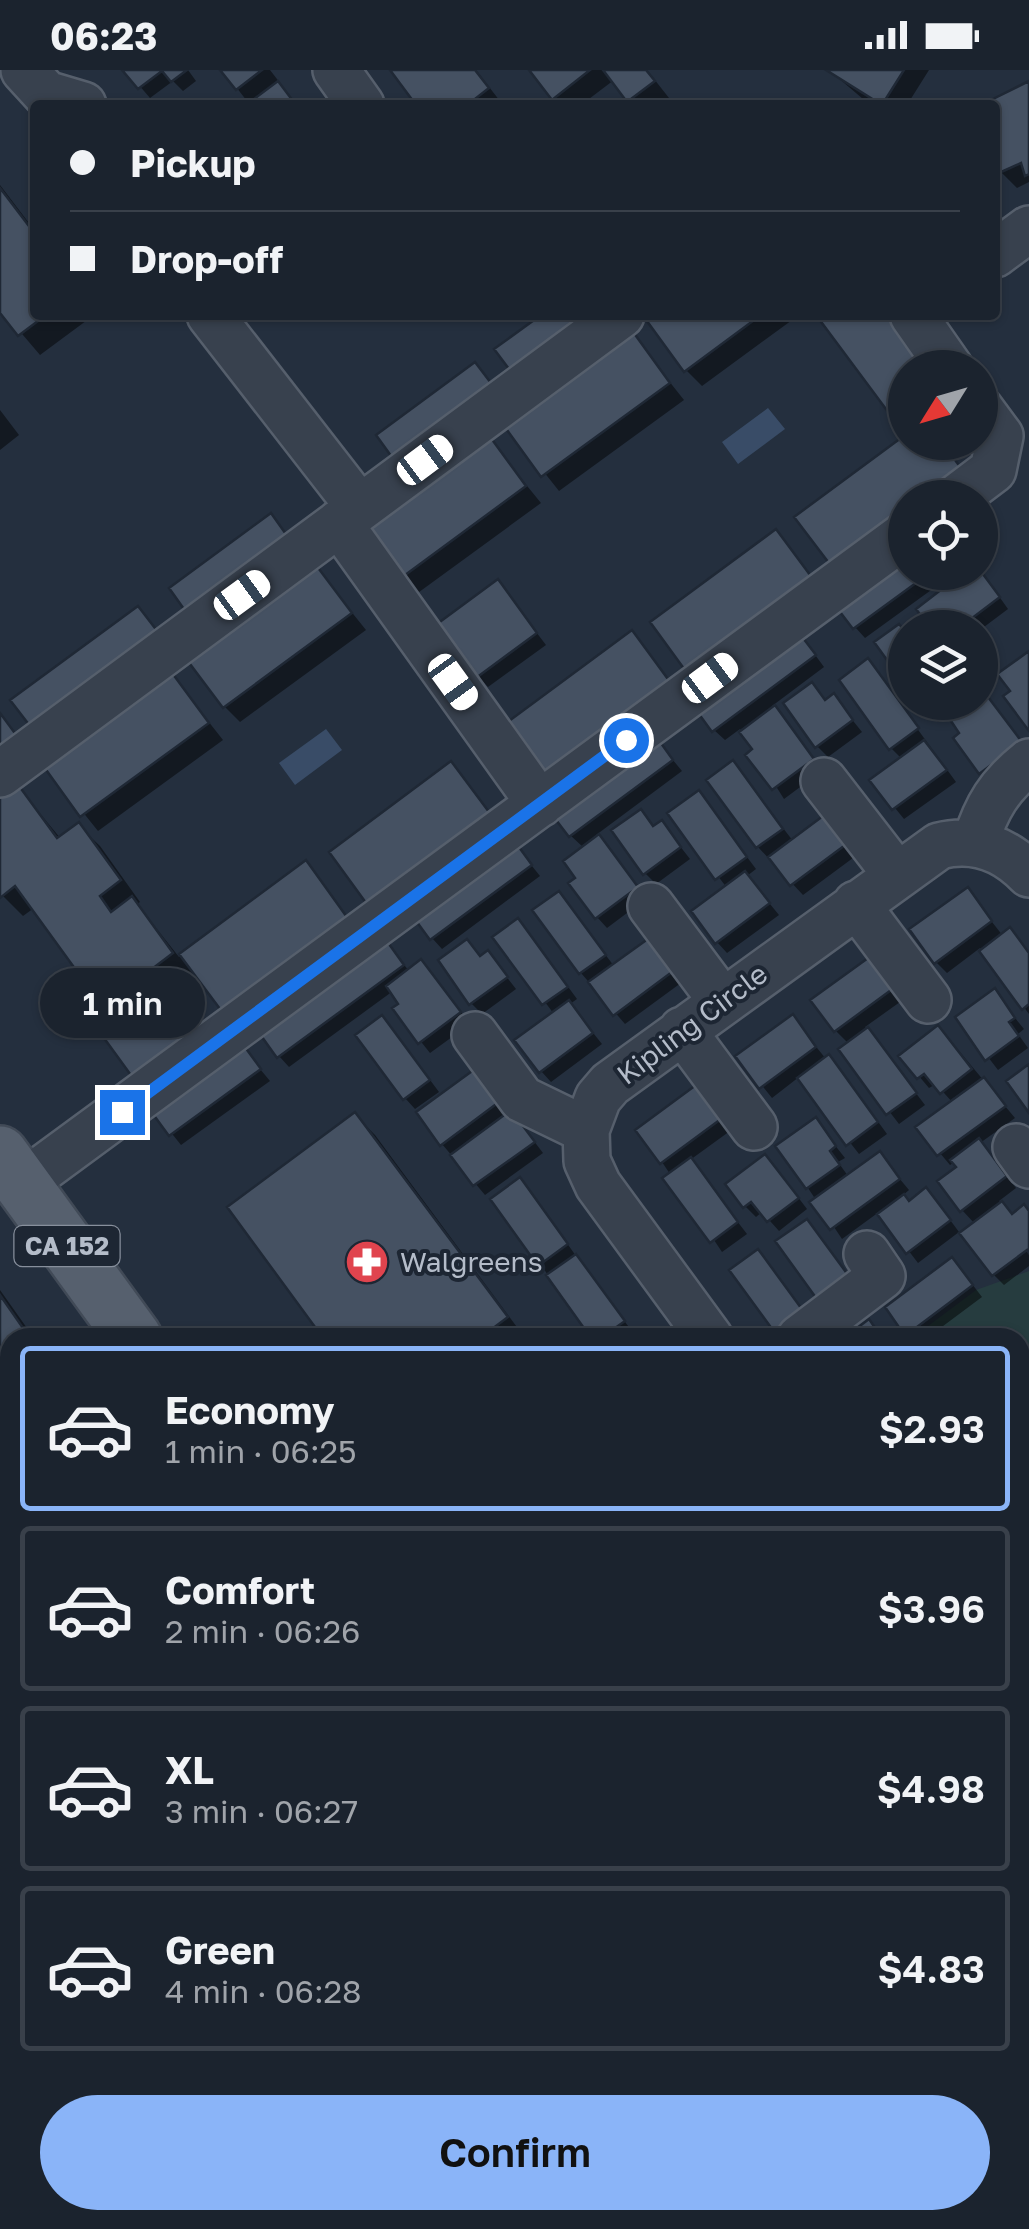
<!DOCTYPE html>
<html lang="en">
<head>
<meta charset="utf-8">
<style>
  body { margin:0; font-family:"Golos Text",sans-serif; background:#282f3a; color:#f1f3f6; height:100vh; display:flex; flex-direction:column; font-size:38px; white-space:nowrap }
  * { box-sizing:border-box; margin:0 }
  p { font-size:32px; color:#a0a4aa }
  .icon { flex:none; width:55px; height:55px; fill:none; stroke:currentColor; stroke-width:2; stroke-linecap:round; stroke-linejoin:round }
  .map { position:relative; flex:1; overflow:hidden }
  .drawer { position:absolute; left:0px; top:1258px; width:1030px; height:902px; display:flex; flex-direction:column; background:#1b232e; border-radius:30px 30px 0 0; box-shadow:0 2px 8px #0004,0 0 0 2px #39404a }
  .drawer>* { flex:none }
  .guide { position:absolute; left:30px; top:30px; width:970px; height:220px; border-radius:10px; box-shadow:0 2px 8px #0004,0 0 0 2px #39404a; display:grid; align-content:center; height:220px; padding:0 40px; background:#1b232e }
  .needle { width:65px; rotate:233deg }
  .controls { position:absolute; left:888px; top:280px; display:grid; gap:20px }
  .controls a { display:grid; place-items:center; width:110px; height:110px; border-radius:50%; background:#1b232e; box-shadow:0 2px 8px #0004,0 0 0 2px #39404a; font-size:50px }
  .end { position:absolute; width:45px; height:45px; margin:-22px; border:12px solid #1a73e8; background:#fff; box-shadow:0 0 0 5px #fff }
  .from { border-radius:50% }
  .bubble { position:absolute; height:70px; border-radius:35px; background:#1b232e; box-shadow:0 2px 8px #0004,0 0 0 2px #39404a; font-size:32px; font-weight:600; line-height:70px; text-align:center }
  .car { position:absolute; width:30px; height:60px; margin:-30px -15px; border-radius:12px; box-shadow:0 0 8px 2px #0007; background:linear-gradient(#fff 24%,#345 0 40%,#fff 0 76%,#345 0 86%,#fff 0) }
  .guide b { display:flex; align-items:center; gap:35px; height:95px; font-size:38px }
  .guide b+b { border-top:2px solid #39404a }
  .guide i { width:25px; height:25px; background:#f1f3f6 }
  ul { padding:18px 0 0; list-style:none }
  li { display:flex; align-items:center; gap:30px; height:165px; margin:0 20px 15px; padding:0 20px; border:5px solid #39404a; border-radius:10px }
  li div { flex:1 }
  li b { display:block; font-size:38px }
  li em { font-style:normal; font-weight:600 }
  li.on { border-color:#8ab4f8 }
  li>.icon { width:90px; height:90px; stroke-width:1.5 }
  .action { display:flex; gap:20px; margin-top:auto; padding:20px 40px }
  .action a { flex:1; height:115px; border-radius:60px; background:#8ab4f8; color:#111; font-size:40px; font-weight:600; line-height:115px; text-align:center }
  .status { display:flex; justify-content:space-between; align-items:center; height:70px; padding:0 50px; background:#1b232e; direction:ltr }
  .status svg { height:28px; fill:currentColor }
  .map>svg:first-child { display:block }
  .green { fill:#263c3f }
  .water { fill:#394c67 }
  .shadow { fill:#0007 }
  .building { fill:#455162; stroke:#1f2835; stroke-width:2.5 }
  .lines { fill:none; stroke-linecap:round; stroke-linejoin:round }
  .minor-casing { stroke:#565f6c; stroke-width:50 }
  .major-casing { stroke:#414a57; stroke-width:60 }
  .minor { stroke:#38414e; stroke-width:45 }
  .major { stroke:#56606e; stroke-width:55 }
  .route { stroke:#1a73e8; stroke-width:12 }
  .labels { text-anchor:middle; stroke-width:8; stroke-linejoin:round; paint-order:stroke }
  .shield { fill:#1d2633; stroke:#878f9c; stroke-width:2.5 }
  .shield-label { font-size:25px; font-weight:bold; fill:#b4bcc9 }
  .street-label { font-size:28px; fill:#b4bcc9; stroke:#1d2633 }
  .poi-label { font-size:28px; fill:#b4bcc9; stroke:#1d2633; text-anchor:start }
</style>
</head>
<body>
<div class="status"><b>06:23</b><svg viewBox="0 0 49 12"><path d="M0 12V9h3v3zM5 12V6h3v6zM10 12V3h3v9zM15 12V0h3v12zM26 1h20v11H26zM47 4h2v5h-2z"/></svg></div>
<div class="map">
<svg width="1029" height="2159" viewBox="0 0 1029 2159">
  <rect width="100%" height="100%" fill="#242f3e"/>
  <path class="green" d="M1029,1201V1546L1020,1553V1268H912L976,1220Z"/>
  <path class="water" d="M768,338L785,359L738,394L722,372Z
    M326,659L342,680L295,715L279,693Z"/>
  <path class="shadow" d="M126,0H188L196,11L183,21L173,11L150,28Z
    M223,0H270L297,35H250Z
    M393,0H476L503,35H419Z
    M532,0H647L669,28L659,35H634L614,10L581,35H560Z
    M829,0H929L907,35H870Z
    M1029,14V112L1017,118L1002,103L995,107V52Z
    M0,115L35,161V245H94L40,285L0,238Z
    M651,245H799L702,316L686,300Z
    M630,262L684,330L559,421L505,353Z
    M0,340L19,365L0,380Z
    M488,368L541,433L415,525L399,509Z
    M313,494L366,560L240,652L224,636Z
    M905,502H956L865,568L855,557Z
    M986,508L1008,539L980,560L933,558Z
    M498,512L546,575L488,617L478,606Z
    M810,578L824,597L772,636L823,700L784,729L740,659L725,670L714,660Z
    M868,591L956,712L904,749L873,711L902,689L891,678Z
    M167,599L223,670L98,761L42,691Z
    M812,615L827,631L834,627L862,662L828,687L817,676Z
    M982,622L1029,682L992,713L949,644L938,652L921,632H957L961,638L980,632Z
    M658,672L682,701L596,765L647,828L607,858L597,847L584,778L570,765Z
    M733,693L793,771L826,746L857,785L803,825L758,777L709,710Z
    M451,694L506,763L387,851Z
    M14,712L61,769L79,756L100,776L140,832L137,834L179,887L306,793L363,867L196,902L166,923L211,985L106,936L34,838L23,846L0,823Z
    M699,723L756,799L747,806L779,845L727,883L717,872L727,818L671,744Z
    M640,742L655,758L662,753L690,789L656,814L645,803Z
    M516,776L540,806L442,879L432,868Z
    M967,820L1003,866L1010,861L1029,883V944L980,878L947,903L936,892Z
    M559,824L614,896L651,869L685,910L625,954L581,903Z
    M528,862L577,929L570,934L602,974L551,1012L541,1001L554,944L496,867Z
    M384,871L410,902L432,903L470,954L430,983L395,939L402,934L393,921L289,997L279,986Z
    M488,883L516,919L482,944L471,933L481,888Z
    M874,886L907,927L865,957L925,1035L899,1054L842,980L849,974L836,961Z
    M994,922L1024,959L1018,964L1028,978L998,1000L958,948Z
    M792,947L826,989L839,998L887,1064L859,1084L799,1007L772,1028L739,987Z
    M392,959L439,1022L415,1039L405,1028Z
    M949,969L1015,1048L980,1073L1016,1118L999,1131L1013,1145L1029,1143V1196L1004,1215L994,1205L975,1154L962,1140L959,1097L955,1092L950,1095L919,1058L953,1033L936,1014L929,1018L902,986Z
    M241,976L270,1011L181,1075L153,1040Z
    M479,999L543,1083L485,1125L442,1074Z
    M696,1019L730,1061L690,1090L747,1164L722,1182L662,1092Z
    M355,1045L375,1065L525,1268H326Z
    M815,1050L845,1088L838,1092L848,1106L879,1084L909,1120L902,1126L909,1133L936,1131L959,1162L918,1193L879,1142L842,1169L808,1118Z
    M775,1097L807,1139L779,1161L762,1142L756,1147L745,1136Z
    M530,1121L576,1186L637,1268H594L540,1194Z
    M962,1201L982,1227L927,1268H911L907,1264Z
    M0,1220L34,1268H10V1330L0,1337Z
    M0,1348L8,1359L0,1365Z
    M10,1399V1583L0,1590V1406Z
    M1020,1709L1029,1723V1778L1020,1765Z
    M0,1810L10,1822V2125L8,2122L0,2127Z
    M0,2139L8,2150L0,2156Z
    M29,2150H213L220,2159H36Z"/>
  <path class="building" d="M122,0H187L171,12L162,1L138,19Z
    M220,0H262L236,20Z
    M390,0H475L489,18L471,32L474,35H416Z
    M529,0H590L552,30Z
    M603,0H646L655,11L627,32Z
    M826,0H904L882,35Z
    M278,11L296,35H246Z
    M1029,11V104L1025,106L1021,93L999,103L995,49L1000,47L993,29Z
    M0,118L35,164V245H46L18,266L0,243Z
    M541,245H599L515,307L494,279Z
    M647,245H761L684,302L644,247Z
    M816,245H900L938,298H905V354L900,358Z
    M631,259L670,313L541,407L502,353Z
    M475,292L494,317L394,390L376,365Z
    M488,364L526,416L397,511L359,460Z
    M905,365V372H942L966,405L935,428H905V450L835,501L794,447Z
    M271,443L288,467L186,542L169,518Z
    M776,459L816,513L690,607L650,552Z
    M905,489V502H931L853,559L837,538Z
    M313,491L352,543L223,638L184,586Z
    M980,500L1000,527L959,558H930L916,539L964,502Z
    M498,509L537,563L476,608L437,554Z
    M138,536L158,562L30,656L10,630Z
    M899,554L905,561V615L874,572Z
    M632,560L673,616L542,713L501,657Z
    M800,564L816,585L712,662L696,640Z
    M1029,581V661L1003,626L1010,621L997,604Z
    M868,588L919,658L889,680L839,610Z
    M167,596L209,653L80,747L39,690Z
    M812,612L825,630L834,623L853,650L815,678L783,633Z
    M982,619L1022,672L979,704L953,668L959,663L947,645L964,632H980Z
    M775,635L814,689L772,720L745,685L752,679L739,662Z
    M0,643L17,666L0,679Z
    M658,669L673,690L569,767L553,746Z
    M924,670L947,700L892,740L869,710Z
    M733,690L783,759L756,778L706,710Z
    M451,691L492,746L369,837L329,782Z
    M14,709L57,768L79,752L121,810L100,826L111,842L132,826L173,883L148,902L193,964L133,1008L88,946L102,936L15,816L0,828V719Z
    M699,720L747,787L715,810L667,743Z
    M641,739L653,756L662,750L681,777L643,805L611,760Z
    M827,743L848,773L790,816L768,787Z
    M599,764L638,817L595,849L568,813L575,808L563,791Z
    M516,773L532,795L430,870L414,848Z
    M306,790L349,850L223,943L179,884Z
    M745,801L770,833L715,874L691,841Z
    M968,817L992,851L934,894L909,859Z
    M559,821L606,885L579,904L532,840Z
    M518,848L568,917L542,935L492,867Z
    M1010,857L1029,883V934L1022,940L979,881Z
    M652,866L676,899L613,946L588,912Z
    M384,867L404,895L277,988L257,960Z
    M467,869L480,886L488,880L508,907L469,935L438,890Z
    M875,883L898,915L834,962L810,930Z
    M421,889L461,942L418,974L392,938L398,934L386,916Z
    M995,918L1015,948L1009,952L1019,966L985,991L955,947Z
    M569,930L593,963L539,1003L514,970Z
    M793,944L816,977L759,1019L735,986Z
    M382,945L430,1010L403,1030L355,965Z
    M938,955L972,999L940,1024L924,1004L917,1009L898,986Z
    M868,957L917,1023L886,1045L838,979Z
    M242,973L261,999L169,1066L150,1040Z
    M829,984L878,1052L846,1076L797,1008Z
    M1029,994V1043L1006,1011Z
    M479,996L503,1029L440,1076L416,1042Z
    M984,1007L1006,1036L937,1086L915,1057Z
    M696,1015L721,1049L660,1094L635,1060Z
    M511,1040L535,1072L473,1116L450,1085Z
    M355,1042L508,1247L480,1268H323L227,1137Z
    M816,1047L836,1076L830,1081L840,1095L806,1119L775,1076Z
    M979,1068L1007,1106L960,1142L937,1111L956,1097L950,1090Z
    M880,1081L900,1109L830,1160L809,1132Z
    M765,1084L799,1128L767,1152L751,1132L743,1138L725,1114Z
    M691,1087L738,1152L710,1173L662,1108Z
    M520,1107L568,1174L538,1196L490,1129Z
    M926,1117L951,1150L906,1184L877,1144L904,1124L909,1131Z
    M1002,1131L1012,1144L1024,1134L1029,1141V1183L1027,1180L992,1206L959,1163Z
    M807,1149L851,1209L819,1232L775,1171Z
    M758,1179L804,1242L775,1263L729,1200Z
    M576,1184L625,1251L601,1268H591L546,1205Z
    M952,1187L973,1215L905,1266L885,1237Z
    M0,1225L30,1268H10V1295L0,1302Z
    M869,1249L882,1268H844Z
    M10,1396V1547L0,1555V1403Z
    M1029,1721V1782L1020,1770V1728Z
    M0,1812L10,1825V2129L0,2115Z
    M26,2150H60L48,2159H32Z
    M65,2150H211L218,2159H72Z
    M535,2150H634L622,2159H524Z"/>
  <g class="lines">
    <g class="minor-casing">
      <path id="minor" d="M24,0L46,24L83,35
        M336,0L361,35
        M995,184L1029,159
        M210,245L360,438
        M913,245L950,298
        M956,428L993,400L1000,366L980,339
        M339,453L540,734
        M0,704L621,245
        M824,711L896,804
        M975,773C987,736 999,716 1029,692
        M856,834L928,930
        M651,836L722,931
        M682,960L754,1057
        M475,965L522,1029L586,1060
        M1016,1077L1029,1095
        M22,1114L905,465
        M710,1268L598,1115L587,1091L586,1060L598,1028L610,1014L939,776C974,767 1005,779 1029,804
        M800,1268L882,1206L867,1184
        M1020,1572L1029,1568
        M1020,1651L1029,1663
        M1020,2008L1029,2000
        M646,2159L648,2150
        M847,2159L859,2150"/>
    </g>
    <g class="major-casing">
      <path id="major" d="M0,1084L134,1268
        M783,2150L789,2159"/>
    </g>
    <use href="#minor" class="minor"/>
    <use href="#major" class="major"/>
  </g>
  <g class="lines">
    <path class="route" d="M122,1042L626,670"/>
  </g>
  <defs>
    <g id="pharmacy-disc" transform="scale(2.25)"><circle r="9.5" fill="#e0444e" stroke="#1d2633"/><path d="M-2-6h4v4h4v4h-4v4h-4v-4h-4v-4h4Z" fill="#fff"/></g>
  </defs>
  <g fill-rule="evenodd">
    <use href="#pharmacy-disc" x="367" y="1192"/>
  </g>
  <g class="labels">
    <rect class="shield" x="14.5" y="1156" width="105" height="40" rx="8"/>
    <g class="shield-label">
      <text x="67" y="1185">CA 152</text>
    </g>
    <g class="street-label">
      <text transform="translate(692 954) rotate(-37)" y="10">Kipling Circle</text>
    </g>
    <g class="poi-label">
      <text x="400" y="1202">Walgreens</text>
    </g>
  </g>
</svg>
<div class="controls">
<a><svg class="needle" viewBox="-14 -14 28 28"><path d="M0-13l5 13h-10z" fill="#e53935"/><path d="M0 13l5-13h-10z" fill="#a0a4aa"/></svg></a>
<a><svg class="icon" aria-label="locate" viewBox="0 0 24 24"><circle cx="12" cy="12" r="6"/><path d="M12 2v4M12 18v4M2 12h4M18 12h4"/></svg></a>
<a><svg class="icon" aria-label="layers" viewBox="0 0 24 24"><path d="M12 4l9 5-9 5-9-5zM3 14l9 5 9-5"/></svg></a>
</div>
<i class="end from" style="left:626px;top:670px"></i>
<i class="end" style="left:122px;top:1042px"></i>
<div class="bubble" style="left:40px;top:898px;width:165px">1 min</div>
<i class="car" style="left:425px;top:390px;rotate:53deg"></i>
<i class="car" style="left:242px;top:525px;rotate:54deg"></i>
<i class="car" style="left:710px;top:608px;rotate:53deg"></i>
<i class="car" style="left:453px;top:612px;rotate:144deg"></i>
<div class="guide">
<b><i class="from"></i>Pickup</b>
<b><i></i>Drop-off</b>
</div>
<section class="drawer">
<ul>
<li class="on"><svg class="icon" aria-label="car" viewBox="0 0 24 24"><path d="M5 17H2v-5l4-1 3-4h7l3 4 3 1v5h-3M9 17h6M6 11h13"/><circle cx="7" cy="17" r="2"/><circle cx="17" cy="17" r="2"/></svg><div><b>Economy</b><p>1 min · 06:25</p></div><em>$2.93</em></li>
<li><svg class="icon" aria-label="car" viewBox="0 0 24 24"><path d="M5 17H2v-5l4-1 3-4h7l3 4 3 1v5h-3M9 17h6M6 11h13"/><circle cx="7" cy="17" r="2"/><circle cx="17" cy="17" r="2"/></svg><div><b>Comfort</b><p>2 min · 06:26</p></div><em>$3.96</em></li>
<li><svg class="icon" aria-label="car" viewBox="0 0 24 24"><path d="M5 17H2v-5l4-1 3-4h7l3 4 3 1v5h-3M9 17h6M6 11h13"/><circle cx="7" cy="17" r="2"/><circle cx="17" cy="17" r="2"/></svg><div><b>XL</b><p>3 min · 06:27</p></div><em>$4.98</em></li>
<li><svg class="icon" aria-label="car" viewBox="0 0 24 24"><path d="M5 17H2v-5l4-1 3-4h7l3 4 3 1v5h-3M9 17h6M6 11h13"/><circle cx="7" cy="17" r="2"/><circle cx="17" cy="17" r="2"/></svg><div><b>Green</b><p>4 min · 06:28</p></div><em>$4.83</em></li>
</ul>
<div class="action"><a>Confirm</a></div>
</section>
</div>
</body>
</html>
